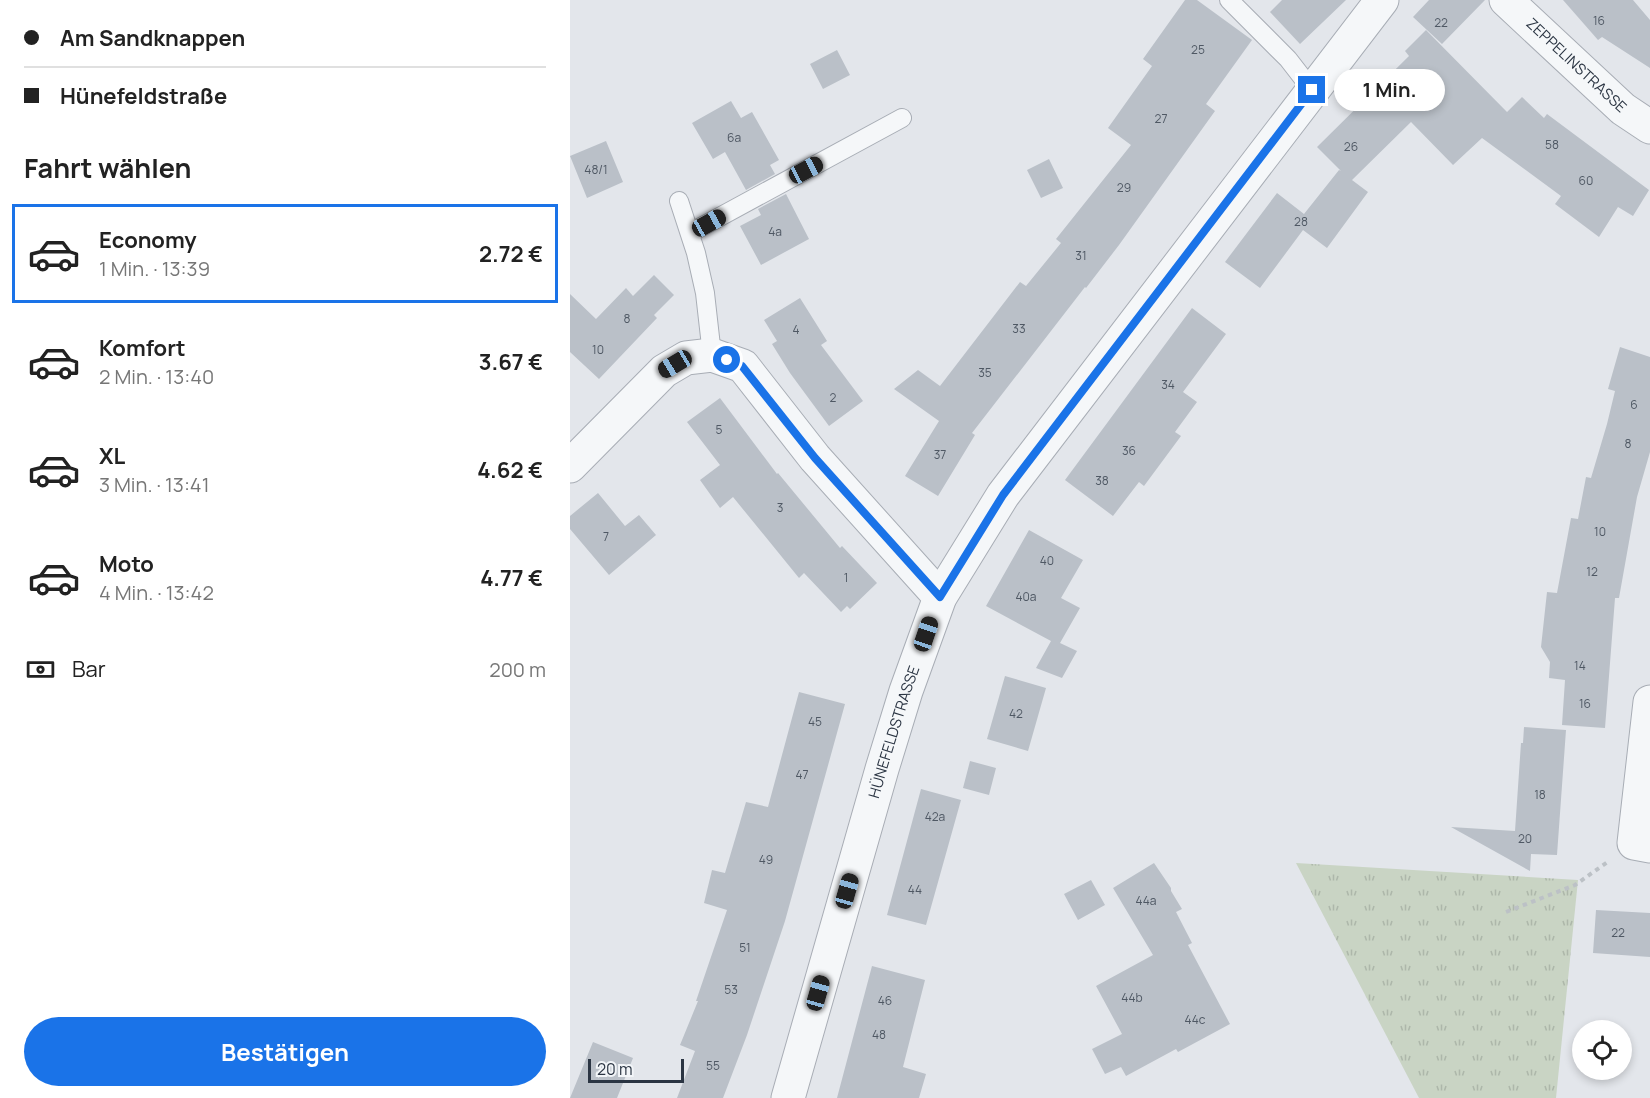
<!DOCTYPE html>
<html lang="de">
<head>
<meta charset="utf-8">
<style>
  body { margin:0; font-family:Manrope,sans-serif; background:#f6f6f6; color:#222; height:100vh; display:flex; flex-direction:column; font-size:22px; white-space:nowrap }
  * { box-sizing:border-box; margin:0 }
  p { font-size:20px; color:#767676 }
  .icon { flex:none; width:33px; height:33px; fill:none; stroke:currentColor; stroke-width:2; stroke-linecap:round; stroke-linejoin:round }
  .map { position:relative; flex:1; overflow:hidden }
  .side { display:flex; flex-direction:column; background:#fff; width:570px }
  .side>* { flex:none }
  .hud { display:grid; align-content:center; height:132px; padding:0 24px; background:#fff }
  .tools { position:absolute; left:1002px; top:1020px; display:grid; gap:12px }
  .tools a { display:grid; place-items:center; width:60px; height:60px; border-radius:50%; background:#fff; box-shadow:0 3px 9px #0003; font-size:30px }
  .scale { position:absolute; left:18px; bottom:15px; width:96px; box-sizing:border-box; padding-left:6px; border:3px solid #2b3543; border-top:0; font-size:16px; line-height:21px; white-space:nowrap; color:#2b3543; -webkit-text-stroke:4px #f2f5f8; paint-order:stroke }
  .end { position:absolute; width:27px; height:27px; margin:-14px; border:8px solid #1a73e8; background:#fff; box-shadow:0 0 0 3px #fff }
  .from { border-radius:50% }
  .bubble { position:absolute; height:42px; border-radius:21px; background:#fff; box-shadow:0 3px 9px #0003; font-size:20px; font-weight:700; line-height:42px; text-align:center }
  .car { position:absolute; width:18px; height:36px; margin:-18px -9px; border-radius:8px; box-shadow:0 0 4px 2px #0007; background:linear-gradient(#222 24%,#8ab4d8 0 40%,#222 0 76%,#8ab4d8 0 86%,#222 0) }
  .hud b { display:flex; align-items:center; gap:21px; height:57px; font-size:22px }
  .hud b+b { border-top:2px solid #e0e0e0 }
  .hud i { width:15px; height:15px; background:#222 }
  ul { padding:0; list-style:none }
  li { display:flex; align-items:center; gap:18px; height:99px; margin:0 12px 9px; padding:0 12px; border:3px solid transparent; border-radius:0px }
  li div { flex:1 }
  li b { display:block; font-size:22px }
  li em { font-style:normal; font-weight:700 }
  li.current { border-color:#1a73e8 }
  li>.icon { width:54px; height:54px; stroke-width:1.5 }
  h2 { padding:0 24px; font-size:27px; line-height:72px }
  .pay { display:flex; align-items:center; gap:15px; height:66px; padding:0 24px; font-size:22px }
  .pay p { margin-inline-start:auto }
  .cta { display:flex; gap:12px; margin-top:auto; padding:12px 24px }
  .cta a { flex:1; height:69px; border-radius:36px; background:#1a73e8; color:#fff; font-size:24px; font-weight:700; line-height:69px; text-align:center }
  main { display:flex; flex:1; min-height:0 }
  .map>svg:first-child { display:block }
  .grass { fill:url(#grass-tufts) }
  .building { fill:#bac0c8 }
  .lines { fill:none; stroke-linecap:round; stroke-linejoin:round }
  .service-casing { stroke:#a8adb5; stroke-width:20 }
  .minor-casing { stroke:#a8adb5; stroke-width:35 }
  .path { stroke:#bcc1c6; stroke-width:4; stroke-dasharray:4.5 4.5; stroke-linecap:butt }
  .service { stroke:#f5f7f9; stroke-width:18 }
  .minor { stroke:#f5f7f9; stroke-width:33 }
  .route { stroke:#1a73e8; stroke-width:8 }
  .labels { text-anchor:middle; stroke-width:4.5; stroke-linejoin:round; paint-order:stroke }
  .number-label { font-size:12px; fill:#4f5864 }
  .street-label { font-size:15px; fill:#2b3543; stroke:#f2f5f8 }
</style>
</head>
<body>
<main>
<section class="side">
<div class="hud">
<b><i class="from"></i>Am Sandknappen</b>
<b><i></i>Hünefeldstraße</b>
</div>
<h2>Fahrt wählen</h2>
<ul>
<li class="current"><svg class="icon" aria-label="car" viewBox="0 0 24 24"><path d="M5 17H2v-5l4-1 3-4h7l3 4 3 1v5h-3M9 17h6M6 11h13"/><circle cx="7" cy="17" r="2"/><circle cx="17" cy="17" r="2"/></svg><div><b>Economy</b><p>1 Min. · 13:39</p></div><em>2.72 €</em></li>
<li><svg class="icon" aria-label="car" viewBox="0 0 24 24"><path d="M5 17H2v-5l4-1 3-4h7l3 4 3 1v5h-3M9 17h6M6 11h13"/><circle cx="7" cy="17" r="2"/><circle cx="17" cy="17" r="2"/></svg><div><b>Komfort</b><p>2 Min. · 13:40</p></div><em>3.67 €</em></li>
<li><svg class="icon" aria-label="car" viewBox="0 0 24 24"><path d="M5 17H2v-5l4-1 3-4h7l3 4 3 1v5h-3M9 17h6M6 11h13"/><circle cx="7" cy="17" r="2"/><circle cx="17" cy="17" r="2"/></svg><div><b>XL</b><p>3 Min. · 13:41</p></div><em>4.62 €</em></li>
<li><svg class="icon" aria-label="car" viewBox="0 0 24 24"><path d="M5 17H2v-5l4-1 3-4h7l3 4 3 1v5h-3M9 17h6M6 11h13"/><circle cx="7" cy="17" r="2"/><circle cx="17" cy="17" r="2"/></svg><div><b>Moto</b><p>4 Min. · 13:42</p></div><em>4.77 €</em></li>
</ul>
<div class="pay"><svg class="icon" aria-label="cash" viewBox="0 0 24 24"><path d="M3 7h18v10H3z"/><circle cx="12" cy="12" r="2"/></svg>Bar<p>200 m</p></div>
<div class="cta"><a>Bestätigen</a></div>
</section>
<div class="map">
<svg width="1080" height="1098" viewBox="0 0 1080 1098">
  <defs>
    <pattern id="grass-tufts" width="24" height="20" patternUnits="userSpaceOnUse" patternTransform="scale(1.5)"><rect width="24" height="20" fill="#c9d4c4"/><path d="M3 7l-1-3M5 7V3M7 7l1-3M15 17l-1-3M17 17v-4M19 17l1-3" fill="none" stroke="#adb7aa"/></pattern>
  </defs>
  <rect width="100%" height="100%" fill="#e3e6eb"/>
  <path class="grass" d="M726,863L1008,880L986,1098H849Z"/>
  <path class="building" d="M615,0H627L682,40L636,104L645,111L549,245L516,288L515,287L402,433L405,435L368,496L335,476L369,421L324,389L348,370L370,386L450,282L456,286L491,243L486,239L561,145L538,128L582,66L573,59Z
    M712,0H776L730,44L700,12Z
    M859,0H915L872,44L843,17Z
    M993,0H1063L1080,20V68L1032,37L1028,40Z
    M856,30L937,112L952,97L974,118L977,114L1079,190L1063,216L1048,207L1029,237L985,204L991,196L912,138L883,165L841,122L782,180L798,192L757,248L733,230L690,288L655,262L707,193L734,214L769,170L771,171L747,147L839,56L835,51Z
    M267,50L280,75L253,89L240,64Z
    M161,101L171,118L182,112L209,160L200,165L205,174L176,190L155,152L143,159L122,123Z
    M36,141L53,182L17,198L0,156Z
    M479,159L493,188L471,198L457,170Z
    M216,194L239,239L191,265L170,226L191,215L188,209Z
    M84,275L104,295L84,315L87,318L29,379L0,352V294L26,319L56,288L63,296Z
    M230,298L257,341L251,345L293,401L259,426L220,373L202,344L207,341L194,320Z
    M622,308L656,334L613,392L627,402L605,432L611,436L574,486L569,482L543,516L495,480Z
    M1050,347L1080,357V452L1067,497L1049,598H1045L1035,728L992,725L995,680L979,678L980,662L971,647L977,592L987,593L1001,518L1008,519L1016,477L1021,478L1037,424L1045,391L1038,389Z
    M150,398L207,474L208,473L270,548L272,546L307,583L280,609L277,606L271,612L234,573L229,578L163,497L150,508L130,480L150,465L117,422Z
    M28,493L55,526L69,515L86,535L39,575L0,529V516Z
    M459,530L513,560L491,598L510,608L490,643L507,651L492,678L466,668L481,641L416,606Z
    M435,676L476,688L458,751L417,739Z
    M229,692L275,704L215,921L177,1035L153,1098H107L125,1051L110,1045L128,1001H126L157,910L134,903L142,870L155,873L176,802L198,807Z
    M954,727L996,730L987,855L961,854L960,871L881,827L945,831L951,743H953Z
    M400,761L426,768L419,795L393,788Z
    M351,789L391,800L356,925L317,915Z
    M584,863L601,888V891L612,909L606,912L622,943L618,945L660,1024L608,1052L606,1049L556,1076L551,1067L535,1074L522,1049L552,1034L526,986L583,955L543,888Z
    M521,880L535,905L508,920L494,894Z
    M1026,910L1080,913V957L1023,953Z
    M302,966L355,980L333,1067L356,1074L349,1098H267Z
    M23,1042L63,1058L47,1098H0Z"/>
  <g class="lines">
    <g class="service-casing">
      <path id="service" d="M659,0L718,59L742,90
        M109,201L126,253L135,293L142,355
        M120,233L332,118"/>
    </g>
    <g class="minor-casing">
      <g id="minor">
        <path id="s1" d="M936,0L1053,109L1080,127"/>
        <path d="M0,466L94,371L116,358L142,355L173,366L245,458L370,597"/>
        <path d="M1080,702L1064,843L1080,846"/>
        <path id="s2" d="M218,1098L312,769L336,691L370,597L433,495L812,0"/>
      </g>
    </g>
    <path class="path" d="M936,912L1005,885L1039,861"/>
    <use href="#service" class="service"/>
    <use href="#minor" class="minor"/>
  </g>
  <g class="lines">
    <path class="route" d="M157,360L172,366L245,458L370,597L433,495L742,90"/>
  </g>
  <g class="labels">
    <g class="number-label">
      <text x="1029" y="25">16</text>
      <text x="871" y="27">22</text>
      <text x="628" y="54">25</text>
      <text x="591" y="123">27</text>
      <text x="164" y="142">6a</text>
      <text x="982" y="149">58</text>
      <text x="781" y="151">26</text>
      <text x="26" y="174">48/1</text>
      <text x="1016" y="185">60</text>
      <text x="554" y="192">29</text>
      <text x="731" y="226">28</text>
      <text x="205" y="236">4a</text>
      <text x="511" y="260">31</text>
      <text x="57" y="323">8</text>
      <text x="449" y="333">33</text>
      <text x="226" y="334">4</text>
      <text x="28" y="354">10</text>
      <text x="415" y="377">35</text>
      <text x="598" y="389">34</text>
      <text x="263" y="402">2</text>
      <text x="1064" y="409">6</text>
      <text x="149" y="434">5</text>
      <text x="1058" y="448">8</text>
      <text x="559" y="455">36</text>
      <text x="370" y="459">37</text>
      <text x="532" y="485">38</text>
      <text x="210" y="512">3</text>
      <text x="1030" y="536">10</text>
      <text x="36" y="541">7</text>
      <text x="477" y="565">40</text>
      <text x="1022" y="576">12</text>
      <text x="276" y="582">1</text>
      <text x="456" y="601">40a</text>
      <text x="1010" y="670">14</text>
      <text x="1015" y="708">16</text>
      <text x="446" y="718">42</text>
      <text x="245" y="726">45</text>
      <text x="232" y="779">47</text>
      <text x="970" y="799">18</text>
      <text x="365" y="821">42a</text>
      <text x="955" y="843">20</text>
      <text x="196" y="864">49</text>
      <text x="345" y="894">44</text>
      <text x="576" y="905">44a</text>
      <text x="1048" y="937">22</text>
      <text x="175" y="952">51</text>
      <text x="161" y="994">53</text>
      <text x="562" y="1002">44b</text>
      <text x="315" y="1005">46</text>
      <text x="625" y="1024">44c</text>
      <text x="309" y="1039">48</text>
      <text x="143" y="1070">55</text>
    </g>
    <g class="street-label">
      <text dy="5" stroke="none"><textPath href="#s1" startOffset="96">ZEPPELINSTRASSE</textPath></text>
      <text dy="5" stroke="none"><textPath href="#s2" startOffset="381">HÜNEFELDSTRASSE</textPath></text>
    </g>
  </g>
</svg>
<div class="tools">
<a><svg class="icon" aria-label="locate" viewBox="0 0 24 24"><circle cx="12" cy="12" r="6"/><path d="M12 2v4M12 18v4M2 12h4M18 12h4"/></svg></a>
</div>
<div class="scale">20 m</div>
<i class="end from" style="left:157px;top:360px"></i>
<i class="end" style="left:742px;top:90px"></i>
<div class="bubble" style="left:764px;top:69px;width:111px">1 Min.</div>
<i class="car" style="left:236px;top:170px;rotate:62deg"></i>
<i class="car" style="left:139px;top:223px;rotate:61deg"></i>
<i class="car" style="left:105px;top:364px;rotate:239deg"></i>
<i class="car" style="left:356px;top:634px;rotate:19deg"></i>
<i class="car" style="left:277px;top:891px;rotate:16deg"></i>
<i class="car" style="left:248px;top:993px;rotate:16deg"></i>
</div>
</main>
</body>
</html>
